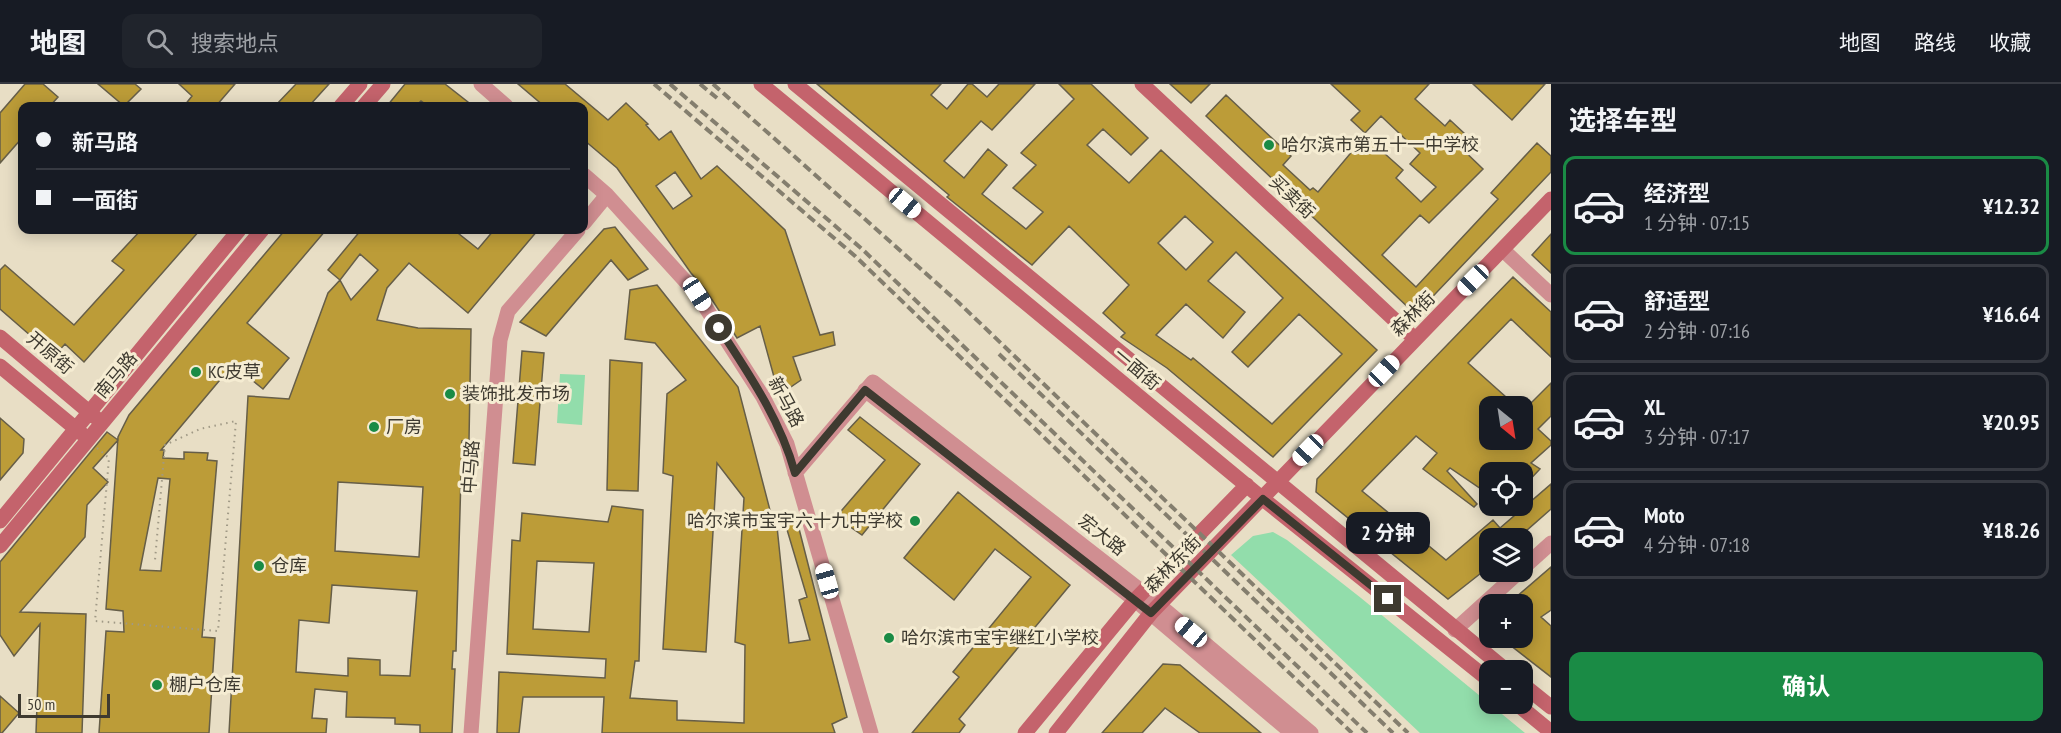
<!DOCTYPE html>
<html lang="zh">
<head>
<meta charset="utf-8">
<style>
  body { margin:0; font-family:"PT Sans Narrow","Noto Sans SC",sans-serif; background:#20242c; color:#f1f3f6; height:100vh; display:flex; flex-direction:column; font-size:22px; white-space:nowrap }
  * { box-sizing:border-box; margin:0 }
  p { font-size:20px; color:#9ea1a6 }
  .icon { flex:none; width:33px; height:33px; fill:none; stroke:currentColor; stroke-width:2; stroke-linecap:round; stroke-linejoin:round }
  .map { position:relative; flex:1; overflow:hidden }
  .details { display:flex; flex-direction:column; background:#171b24; width:510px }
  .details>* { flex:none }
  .top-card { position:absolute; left:18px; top:18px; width:570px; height:132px; border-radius:12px; box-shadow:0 3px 15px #0003; display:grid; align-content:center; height:132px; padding:0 18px; background:#171b24 }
  .needle { width:39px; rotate:150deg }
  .tools { position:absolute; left:1479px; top:312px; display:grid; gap:12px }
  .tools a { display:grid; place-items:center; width:54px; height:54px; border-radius:12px; background:#171b24; box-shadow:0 3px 15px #0003; font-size:30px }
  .scale { position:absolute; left:18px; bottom:15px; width:92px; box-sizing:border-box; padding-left:6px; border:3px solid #3e3a30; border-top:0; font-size:16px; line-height:21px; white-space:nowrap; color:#3e3a30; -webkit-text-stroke:4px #f5ecd2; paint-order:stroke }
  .end { position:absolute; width:27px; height:27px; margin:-14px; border:8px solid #3e3a30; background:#fff; box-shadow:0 0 0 3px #fff }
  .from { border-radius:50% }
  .bubble { position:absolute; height:42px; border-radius:12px; background:#171b24; box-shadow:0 3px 15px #0003; font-size:20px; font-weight:700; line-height:42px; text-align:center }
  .car { position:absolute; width:18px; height:36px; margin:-18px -9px; border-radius:8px; box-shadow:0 0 4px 2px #0007; background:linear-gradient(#fff 24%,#345 0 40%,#fff 0 76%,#345 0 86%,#fff 0) }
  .top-card b { display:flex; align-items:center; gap:21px; height:57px; font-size:22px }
  .top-card b+b { border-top:2px solid #363941 }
  .top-card i { width:15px; height:15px; background:#f1f3f6 }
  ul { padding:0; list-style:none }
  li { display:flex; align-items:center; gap:18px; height:99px; margin:0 12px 9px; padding:0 6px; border:3px solid #363941; border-radius:12px }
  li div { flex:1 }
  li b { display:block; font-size:22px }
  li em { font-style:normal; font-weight:700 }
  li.active { border-color:#1a8b45 }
  li>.icon { width:54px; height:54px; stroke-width:1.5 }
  h2 { padding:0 18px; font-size:27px; line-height:72px }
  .button { display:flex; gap:12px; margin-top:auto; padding:12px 18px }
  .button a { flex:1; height:69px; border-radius:12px; background:#1a8b45; color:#fff; font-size:24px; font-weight:700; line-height:69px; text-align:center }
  header { display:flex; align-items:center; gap:36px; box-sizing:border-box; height:84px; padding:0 30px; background:#171b24; border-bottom:2px solid #363941 }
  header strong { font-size:28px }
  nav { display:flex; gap:33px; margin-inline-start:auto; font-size:21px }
  .search { width:420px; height:54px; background:#20242c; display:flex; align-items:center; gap:15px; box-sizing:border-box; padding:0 21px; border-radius:12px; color:#9ea1a6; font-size:22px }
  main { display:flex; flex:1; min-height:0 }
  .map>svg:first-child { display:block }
  .green { fill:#92ddab }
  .building { fill:#bc9c38; stroke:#665e48; stroke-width:1.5; fill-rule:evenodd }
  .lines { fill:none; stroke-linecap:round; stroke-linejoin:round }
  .path { stroke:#a09986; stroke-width:2; stroke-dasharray:1.5 4.5; stroke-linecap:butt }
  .tertiary { stroke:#d08e91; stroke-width:15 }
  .secondary { stroke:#c4636c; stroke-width:15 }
  .rail { stroke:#847e6e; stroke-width:4; stroke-dasharray:9 4.5; stroke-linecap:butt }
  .route { stroke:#3e3a30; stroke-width:8 }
  .poi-dot { fill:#1a8b45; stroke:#f5ecd2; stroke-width:2 }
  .labels { text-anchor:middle; stroke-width:6; stroke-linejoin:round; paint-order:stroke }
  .poi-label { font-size:18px; fill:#3e3a30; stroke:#f5ecd2; text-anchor:start }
  .street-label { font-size:18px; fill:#3e3a30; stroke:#f5ecd2 }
</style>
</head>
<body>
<header>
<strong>地图</strong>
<div class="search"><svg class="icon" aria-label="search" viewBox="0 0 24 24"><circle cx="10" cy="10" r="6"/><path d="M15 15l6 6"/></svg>搜索地点</div>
<nav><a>地图</a><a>路线</a><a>收藏</a></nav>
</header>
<main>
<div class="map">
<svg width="1551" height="649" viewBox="0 0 1551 649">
  <rect width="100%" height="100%" fill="#e8dec5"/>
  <path class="green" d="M560,290L585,291L582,341L557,339Z
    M1273,448L1287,456L1361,514L1525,649H1420L1231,471L1253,452Z"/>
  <path class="building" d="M25,0H43L58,13L50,22H22V54L0,79V29Z
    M98,0H135L141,5L124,22Z
    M179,0H235L216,22H184L192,12Z
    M296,0H329L309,22H275Z
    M405,0H445L473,22H428L421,17L416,22H387Z
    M518,0H565L608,36L626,19L648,40L646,41L659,56L671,47L701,95L717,82L785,146L820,251L833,248L835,261L793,273L801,296L779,311L760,242L737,254L705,205L691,189L617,84L584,56V22H544ZM675,88L692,112L673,125L656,102Z
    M817,0H941L931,11L947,25L968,0H972L987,13L999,0H1035L992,46L981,37L944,77L964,94L988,65L1007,81L982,110L1026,145L1043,128L1013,104L1036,81L1021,69L1074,15L1059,0H1091L1148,54L1131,71L1103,45L1087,61L1129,99L1161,66L1377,266L1273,373L1167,284L1121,253L1125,249L1103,229L1129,201L1069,142L1032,181L947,113L949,111ZM1185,132L1213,158L1186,186L1158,159ZM1236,168L1283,214L1232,268L1248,283L1299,230L1342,270L1272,340L1193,274L1191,276L1156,251L1186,220L1223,254L1245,228L1208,197Z
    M1170,0H1210L1191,19Z
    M1331,0H1429L1415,15L1445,42L1450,36L1465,50L1456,59L1483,85L1429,139L1420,131L1382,171L1416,203L1498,115L1491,109L1537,59L1551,72V88L1418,228L1415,225L1412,227L1206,32L1226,11L1291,72L1283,81L1310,106L1313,104L1318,108L1365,52L1403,86L1396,94L1421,118L1436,103L1410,80L1420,69L1381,32L1365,49L1351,36L1360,27Z
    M1473,0H1545L1512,36Z
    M615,143L648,185L628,196L611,176L546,252L520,238L604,145Z
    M141,146H200L84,278L65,260L54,272L0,225V186L5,181L74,241L124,186L112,177Z
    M285,146H326L247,239L289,274L263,305L247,292L230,284L161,366H164L163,374L184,375V368L208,369L207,376L217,377L202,553L215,554L209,649H99L106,547L124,548L123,527L106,525L118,353L129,331ZM158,394L170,395L161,487L140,486Z
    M361,146H454L478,165L494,146H538L468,229L409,179L387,204L377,236L418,244L471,245L469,356L462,357L456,567H453L452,585H455L452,649H420V641L395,640V634L346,633L347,608L315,605L312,634L327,635L326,649H229L248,312L289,315L328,209L340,196L328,186ZM360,170L378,186L351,216L340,196ZM338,398L423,403L419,473L335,467ZM332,501L417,507L410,592L380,591V576L348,574V592L296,588L299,536L329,539Z
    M1551,150V189L1532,171Z
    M1513,193L1551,228V273L1511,235L1468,279L1516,322H1490V356H1522V328L1551,299V332L1538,345L1551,357V361L1531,379L1540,385L1522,404V388H1490V411L1450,384L1447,387L1477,420L1474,423L1423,385L1437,369L1416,352L1362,407L1446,476L1493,436L1500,444L1551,400V425L1518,454H1490V482L1448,515L1316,408L1317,395Z
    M657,201L738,303L772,434L776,433L789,559L810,556L799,516L807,513L783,432L795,429L847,633L832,640L835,649H602L604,613H523L519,649H497L499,588L605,594L606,575L507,570L512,456L520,457L522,429L608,438L612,422L643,426L639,577H635L630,614L677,617V636L744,639L745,561L735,558L744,414L717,379L706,568L663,565L673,392L663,389L667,310L686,296L655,259L625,255L630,206ZM537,477L594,479L589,548L533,545Z
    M522,267L544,269L535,381L513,379Z
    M610,276L642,279L638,407L607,406Z
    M860,333L920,380L862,451L836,433L885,376L848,346Z
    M0,334L24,355L23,369L0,396Z
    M107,348L118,356L93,384L108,398L87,421L85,453L20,528L86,530L82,649H36L40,540L14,572L0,551V478Z
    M958,408L1070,501L959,635L965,641L959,649H912L959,593L953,588L1031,493L995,465L954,516L904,474Z
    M1551,483V526L1541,533L1551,542V593L1501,554H1522V520H1508Z
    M1163,580L1180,581L1261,649H1200L1165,624L1142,649H1102Z
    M0,612L19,629L2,649H0Z"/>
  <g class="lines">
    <path class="path" d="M97,364L109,374L95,537L218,547L236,337L200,345L165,361L155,476"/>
    <path class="tertiary" d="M481,0L506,22
      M584,91L607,111L697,210L763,313L787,360L871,649
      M584,139L607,111
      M1503,166L1551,211
      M865,306L1135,516L1292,649
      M795,389L873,298L1159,521L1311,649
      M1522,485L1551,459
      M1455,546L1519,488
      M471,649L500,256L508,227L578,146"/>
    <path class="secondary" d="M761,0L1263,415L1490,597
      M795,0L1506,586
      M1142,0L1415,255
      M341,22L360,0
      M364,22L383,0
      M0,253L95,333
      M0,282L81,349
      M0,437L239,146
      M0,462L262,146
      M1522,600L1551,623
      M1517,620L1551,648
      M1025,649L1135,516L1247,401
      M1056,649L1151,529L1551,115"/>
    <path class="rail" d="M654,0L855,172L1352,649
      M670,0L862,165L1367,649
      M700,0L717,14
      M713,0L958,218L1408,649
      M999,270L1393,649"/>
  </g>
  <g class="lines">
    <path class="route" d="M719,244C749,290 780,335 795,389L865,306L1151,529L1263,415L1388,515"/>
  </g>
  <g class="poi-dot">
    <circle cx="1269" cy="61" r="6"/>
    <circle cx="196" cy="288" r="6"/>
    <circle cx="450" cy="310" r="6"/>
    <circle cx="374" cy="343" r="6"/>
    <circle cx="915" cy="437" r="6"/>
    <circle cx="259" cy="482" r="6"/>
    <circle cx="889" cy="554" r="6"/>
    <circle cx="157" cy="601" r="6"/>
  </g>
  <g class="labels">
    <g class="poi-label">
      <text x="1281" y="67">哈尔滨市第五十一中学校</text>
      <text x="208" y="294">KC皮草</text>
      <text x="462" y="316">装饰批发市场</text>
      <text x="386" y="349">厂房</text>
      <text x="903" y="443" text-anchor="end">哈尔滨市宝宇六十九中学校</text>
      <text x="271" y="488">仓库</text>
      <text x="901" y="560">哈尔滨市宝宇继红小学校</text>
      <text x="169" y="607">棚户仓库</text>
    </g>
    <g class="street-label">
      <text transform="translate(1292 113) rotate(43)" y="6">买卖街</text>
      <text transform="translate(1413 230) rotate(-45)" y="6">森林街</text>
      <text transform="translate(50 269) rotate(40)" y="6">开原街</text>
      <text transform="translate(1137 285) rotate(40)" y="6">一面街</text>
      <text transform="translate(116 291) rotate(-50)" y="6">南马路</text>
      <text transform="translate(786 318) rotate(62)" y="6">新马路</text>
      <text transform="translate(471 383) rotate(-86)" y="6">中马路</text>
      <text transform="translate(1102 451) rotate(38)" y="6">宏大路</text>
      <text transform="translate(1173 480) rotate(-46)" y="6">森林东街</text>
    </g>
  </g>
</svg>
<div class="tools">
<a><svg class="needle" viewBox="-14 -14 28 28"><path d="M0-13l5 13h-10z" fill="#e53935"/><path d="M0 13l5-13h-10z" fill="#9ea1a6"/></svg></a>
<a><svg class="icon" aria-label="locate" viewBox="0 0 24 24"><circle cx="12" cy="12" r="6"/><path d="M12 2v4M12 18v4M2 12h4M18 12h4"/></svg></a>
<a><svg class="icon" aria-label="layers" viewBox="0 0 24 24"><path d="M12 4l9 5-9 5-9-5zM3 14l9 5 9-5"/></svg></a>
<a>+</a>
<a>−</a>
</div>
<div class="scale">50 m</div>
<i class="end from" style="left:719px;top:244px"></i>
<i class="end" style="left:1388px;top:515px"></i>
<div class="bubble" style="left:1346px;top:428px;width:84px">2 分钟</div>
<i class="car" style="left:905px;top:119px;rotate:130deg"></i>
<i class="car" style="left:1473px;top:196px;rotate:225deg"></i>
<i class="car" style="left:697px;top:210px;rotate:147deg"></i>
<i class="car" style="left:1384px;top:287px;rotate:44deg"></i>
<i class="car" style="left:1308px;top:366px;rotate:224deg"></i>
<i class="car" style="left:827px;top:497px;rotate:344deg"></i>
<i class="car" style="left:1191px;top:548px;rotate:310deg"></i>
<div class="top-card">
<b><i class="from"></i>新马路</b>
<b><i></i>一面街</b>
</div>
</div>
<section class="details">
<h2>选择车型</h2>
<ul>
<li class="active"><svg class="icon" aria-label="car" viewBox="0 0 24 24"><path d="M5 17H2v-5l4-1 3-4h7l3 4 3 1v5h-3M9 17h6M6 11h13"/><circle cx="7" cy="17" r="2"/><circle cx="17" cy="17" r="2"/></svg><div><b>经济型</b><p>1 分钟 · 07:15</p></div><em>¥12.32</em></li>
<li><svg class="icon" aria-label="car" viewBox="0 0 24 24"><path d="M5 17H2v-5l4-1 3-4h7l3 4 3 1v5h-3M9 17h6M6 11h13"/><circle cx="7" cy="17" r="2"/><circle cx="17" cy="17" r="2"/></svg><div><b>舒适型</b><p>2 分钟 · 07:16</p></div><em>¥16.64</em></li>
<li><svg class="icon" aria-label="car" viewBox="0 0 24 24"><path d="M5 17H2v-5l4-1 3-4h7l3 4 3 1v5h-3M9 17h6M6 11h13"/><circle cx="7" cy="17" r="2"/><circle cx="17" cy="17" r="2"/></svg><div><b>XL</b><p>3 分钟 · 07:17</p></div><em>¥20.95</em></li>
<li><svg class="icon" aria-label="car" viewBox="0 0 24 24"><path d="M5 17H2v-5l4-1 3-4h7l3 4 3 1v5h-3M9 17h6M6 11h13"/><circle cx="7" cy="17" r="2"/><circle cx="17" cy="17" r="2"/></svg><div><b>Moto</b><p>4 分钟 · 07:18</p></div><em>¥18.26</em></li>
</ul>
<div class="button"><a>确认</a></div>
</section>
</main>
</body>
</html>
